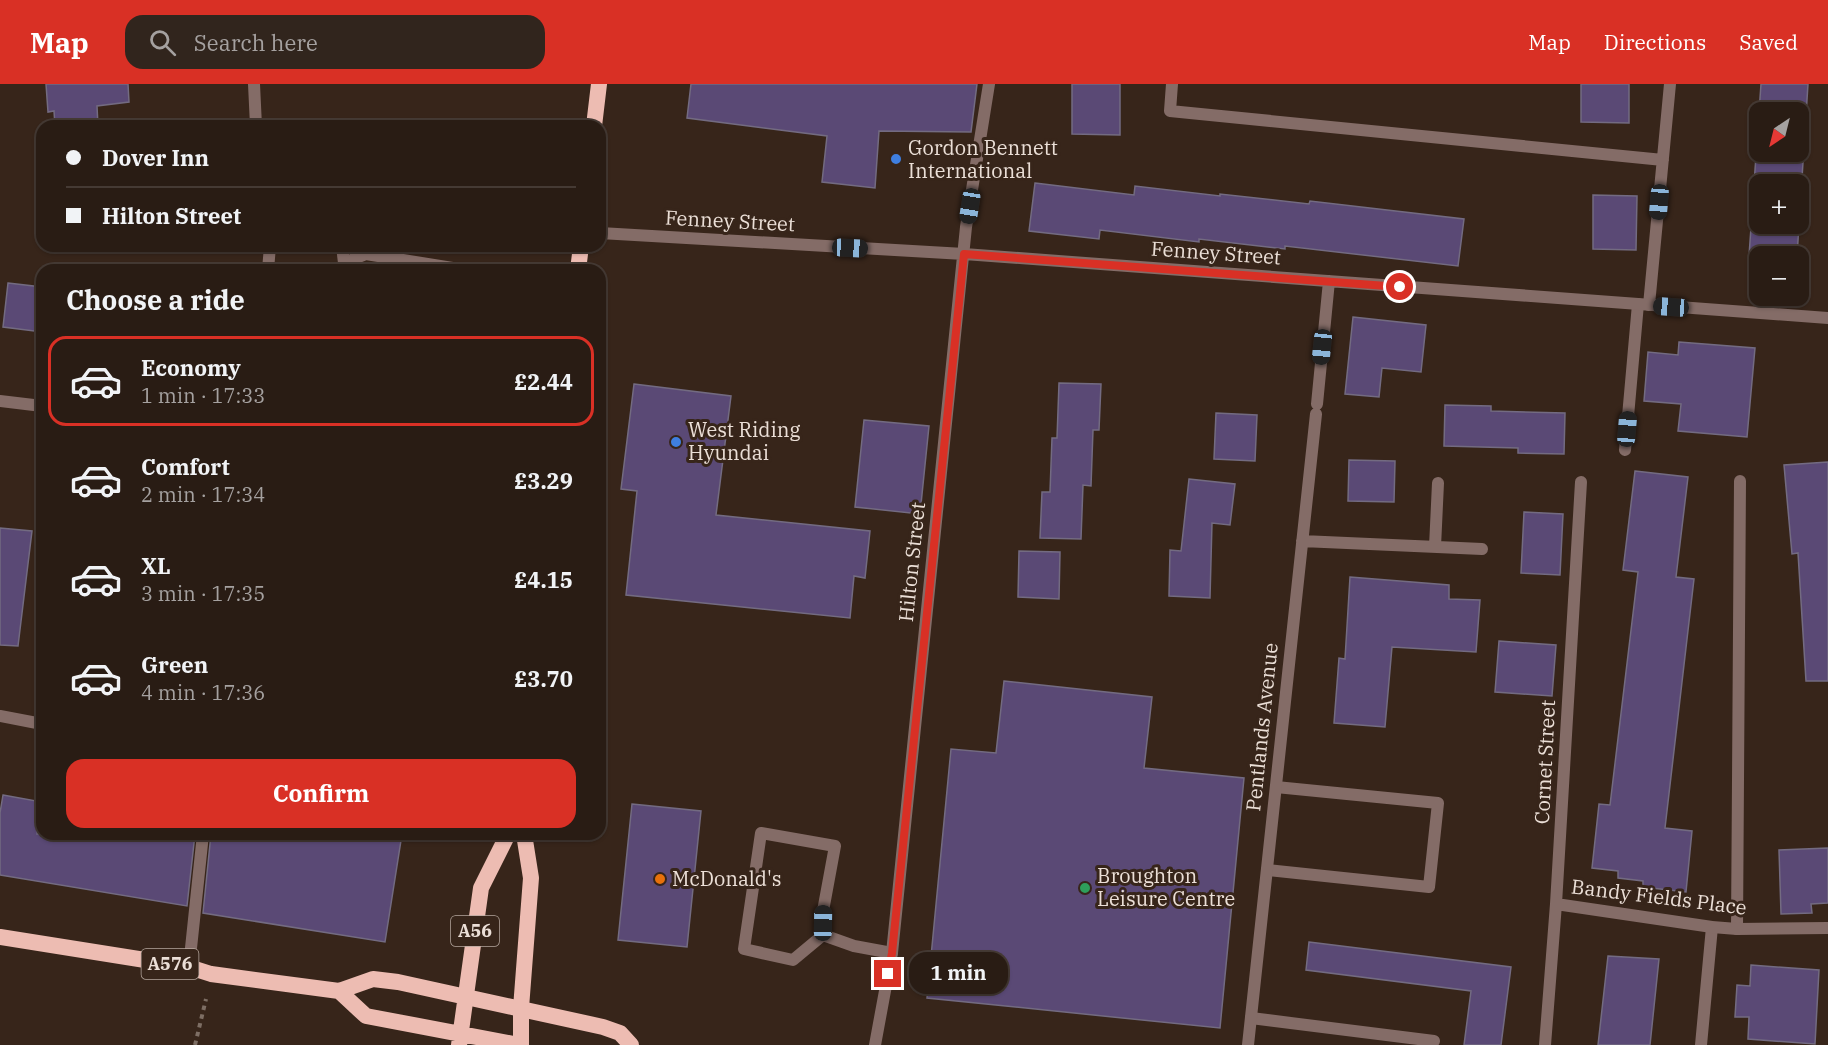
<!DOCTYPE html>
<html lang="en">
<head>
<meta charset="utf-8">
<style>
  body { margin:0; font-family:"IBM Plex Serif",serif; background:#31251d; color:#f1f3f6; height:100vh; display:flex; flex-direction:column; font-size:22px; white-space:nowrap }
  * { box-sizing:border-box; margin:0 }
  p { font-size:20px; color:#a5a1a0 }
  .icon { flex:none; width:33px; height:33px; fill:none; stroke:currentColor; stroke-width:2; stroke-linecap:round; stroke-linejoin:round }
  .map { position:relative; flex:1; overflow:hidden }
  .details { position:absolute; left:36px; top:180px; width:570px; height:576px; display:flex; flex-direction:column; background:#291c14; border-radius:18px; box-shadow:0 2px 4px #0004,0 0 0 2px #453a34 }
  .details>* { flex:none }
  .top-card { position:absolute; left:36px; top:36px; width:570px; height:132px; border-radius:18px; box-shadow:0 2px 4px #0004,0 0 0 2px #453a34; display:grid; align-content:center; height:132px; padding:0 30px; background:#291c14 }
  .needle { width:39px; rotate:215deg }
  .tools { position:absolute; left:1749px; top:18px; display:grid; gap:12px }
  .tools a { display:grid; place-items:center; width:60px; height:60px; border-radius:12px; background:#291c14; box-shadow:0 2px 4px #0004,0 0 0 2px #453a34; font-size:30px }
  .end { position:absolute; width:27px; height:27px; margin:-14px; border:8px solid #d93025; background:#fff; box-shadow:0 0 0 3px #fff }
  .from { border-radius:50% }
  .bubble { position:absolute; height:42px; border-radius:18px; background:#291c14; box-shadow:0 2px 4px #0004,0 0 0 2px #453a34; font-size:20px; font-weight:800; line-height:42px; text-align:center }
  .car { position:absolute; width:18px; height:36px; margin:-18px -9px; border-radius:8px; box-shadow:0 0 4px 2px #0007; background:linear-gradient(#222 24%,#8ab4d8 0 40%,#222 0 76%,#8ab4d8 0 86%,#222 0) }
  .top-card b { display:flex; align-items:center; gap:21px; height:57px; font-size:22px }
  .top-card b+b { border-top:2px solid #453a34 }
  .top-card i { width:15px; height:15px; background:#f1f3f6 }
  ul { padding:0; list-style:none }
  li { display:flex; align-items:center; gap:18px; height:90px; margin:0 12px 9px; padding:0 18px; border:3px solid transparent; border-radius:18px }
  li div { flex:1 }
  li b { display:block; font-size:22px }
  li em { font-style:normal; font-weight:800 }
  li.selected { border-color:#d93025 }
  li>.icon { width:54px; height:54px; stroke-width:1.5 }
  h2 { padding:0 30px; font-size:27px; line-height:72px }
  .cta { display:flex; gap:12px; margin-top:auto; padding:12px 30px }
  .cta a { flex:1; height:69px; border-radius:18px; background:#d93025; color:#fff; font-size:24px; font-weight:800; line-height:69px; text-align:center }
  header { display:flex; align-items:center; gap:36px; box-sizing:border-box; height:84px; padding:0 30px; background:#d93025; color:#fff }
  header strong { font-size:28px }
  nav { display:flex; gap:33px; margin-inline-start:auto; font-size:21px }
  .search { width:420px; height:54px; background:#31251d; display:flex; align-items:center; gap:15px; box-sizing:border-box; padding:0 21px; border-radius:18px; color:#a5a1a0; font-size:22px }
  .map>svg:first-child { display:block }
  .building { fill:#5a4975; stroke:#736b81; stroke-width:1.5; fill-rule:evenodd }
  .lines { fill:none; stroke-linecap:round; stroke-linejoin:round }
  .path { stroke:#7d6e64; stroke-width:4; stroke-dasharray:4.5 4.5; stroke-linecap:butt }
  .service { stroke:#846c67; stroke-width:12 }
  .minor { stroke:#846c67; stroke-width:12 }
  .trunk { stroke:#edbcb2; stroke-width:16 }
  .route { stroke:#d93025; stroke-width:8 }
  .shop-dot { fill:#3f7fe0; stroke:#37251a; stroke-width:2 }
  .food-dot { fill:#e8710a; stroke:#37251a; stroke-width:2 }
  .leisure-dot { fill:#2e9e5b; stroke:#37251a; stroke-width:2 }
  .labels { text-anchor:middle; stroke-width:6; stroke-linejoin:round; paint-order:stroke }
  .shield { fill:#37251a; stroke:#b5a79e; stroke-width:1.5 }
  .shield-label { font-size:18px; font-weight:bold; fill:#ebdfd7 }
  .poi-label { font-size:20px; fill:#ebdfd7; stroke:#37251a; text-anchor:start }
  .street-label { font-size:20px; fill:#ebdfd7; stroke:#37251a }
</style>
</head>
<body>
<header>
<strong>Map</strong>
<div class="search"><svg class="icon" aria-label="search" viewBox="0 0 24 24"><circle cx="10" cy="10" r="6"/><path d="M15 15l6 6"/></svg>Search here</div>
<nav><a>Map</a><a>Directions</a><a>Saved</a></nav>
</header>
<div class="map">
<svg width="1828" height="961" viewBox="0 0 1828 961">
  <rect width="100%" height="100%" fill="#37251a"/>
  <path class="building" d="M46,0H128L129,18L97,22L98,42H55L54,27L48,28Z
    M691,0H977L971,48L879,47L875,104L822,98L827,52L687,34Z
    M1072,0H1120V51L1072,50Z
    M1581,0H1629V39L1581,38Z
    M1761,0H1808L1797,172H1749ZM1760,28H1798V68H1760ZM1760,100H1798V140H1760Z
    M1035,99L1134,111L1135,102L1220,112V110L1309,120L1310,117L1464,135L1458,182L1285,162V165L1199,155V158L1100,146L1099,155L1029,147Z
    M1593,111L1637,112L1636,166L1593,165Z
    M8,199L42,203V248L3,243Z
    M1353,233L1426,241L1421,288L1382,284L1379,313L1345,310Z
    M1679,258L1755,264L1747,353L1678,347L1681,320L1644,317L1648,268L1678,271Z
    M1059,299L1101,300L1099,346H1093L1091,402L1083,401L1081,455L1040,454L1042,408H1050L1052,354H1057Z
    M634,300L731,312L716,431L870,447L865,494L854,492L850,534L626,511L637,407L621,405Z
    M1445,321L1491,322V327L1565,329L1564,370L1518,369V364L1444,362Z
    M1216,329L1257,331L1255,377L1214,375Z
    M864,336L929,342L920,430L855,423Z
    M1349,376L1395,377L1394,418L1348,417Z
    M1828,378V597H1806L1798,469L1792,470L1784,381Z
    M1635,387L1688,393L1676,493L1694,495L1665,744L1692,747L1686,808L1643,803V797L1618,794V787L1592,784L1599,720L1610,721L1638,488L1623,486Z
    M1189,395L1235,400L1230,441L1212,439L1210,514L1169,512L1170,466L1181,467Z
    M1524,428L1563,430L1560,491L1521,489Z
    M0,444L32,447L18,562L0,561Z
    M1019,467L1060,468L1059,515L1018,513Z
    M1350,493L1449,501V515L1480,516L1476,568L1392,563L1385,643L1334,639L1339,574L1345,575Z
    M1499,557L1556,561L1552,612L1495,608Z
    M1004,597L1152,613L1144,684L1244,694L1220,944L927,914L951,665L996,669Z
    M3,711L42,718L37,750H195L187,822L0,791V729Z
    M632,720L701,727L687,863L618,856Z
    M211,750H402L385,858L203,829Z
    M1828,764V819L1811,820L1812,829L1781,830L1779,766Z
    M1309,858L1511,883L1501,961H1464L1471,907L1306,886Z
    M1608,872L1659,875L1650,961H1598Z
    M1751,881L1819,886L1815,960L1748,955L1749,933H1735L1737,901L1750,902Z"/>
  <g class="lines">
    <path class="path" d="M195,961L206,915"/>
    <path class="service" d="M1172,0L1170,27L1663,76
      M342,162L344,179
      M343,186L344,179L366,170L465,186
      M1649,221L1670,0
      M1625,366L1638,220
      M0,632L42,640
      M761,749L835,762L823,827V851L793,876L744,865Z
      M1267,786L1429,803L1438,719L1276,703
      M1737,845L1740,397
      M823,851L854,862L892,869
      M189,883L203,750
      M1251,934L1434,957
      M1701,961L1712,843"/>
    <path class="minor" d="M254,0L256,42
      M600,149L964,170L1828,234
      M268,186L270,162
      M0,317L42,322
      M1317,320L1329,197
      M1302,457L1482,465
      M1435,463L1438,399
      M1556,820L1712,843L1737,845L1828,844
      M875,961L892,869L966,143L989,0
      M1248,961L1316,330
      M1545,961L1556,820L1581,398"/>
    <path class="trunk" d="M594,42L599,0
      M578,186L581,162
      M0,853L189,883L211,890L339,907L373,895L398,898L603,943L620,949L631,961
      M339,907L366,932L519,961
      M459,961L481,804L508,750
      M521,961V924L531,794L524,750"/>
  </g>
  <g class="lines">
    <path class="route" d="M888,890L892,869L964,170L1400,203"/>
  </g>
  <g class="shop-dot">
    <circle cx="896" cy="75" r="6"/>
    <circle cx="676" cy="358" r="6"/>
  </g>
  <circle class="food-dot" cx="660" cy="795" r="6"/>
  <circle class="leisure-dot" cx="1085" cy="804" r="6"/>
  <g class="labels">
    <g class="shield">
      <rect x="451" y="832" width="48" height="30" rx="4.5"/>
      <rect x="141.5" y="865" width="57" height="30" rx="4.5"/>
    </g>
    <g class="shield-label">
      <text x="475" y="853">A56</text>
      <text x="170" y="886">A576</text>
    </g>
    <g class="poi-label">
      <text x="908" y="71">Gordon Bennett<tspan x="908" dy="23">International</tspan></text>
      <text x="688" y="353">West Riding<tspan x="688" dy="23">Hyundai</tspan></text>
      <text x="1097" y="799">Broughton<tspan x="1097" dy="23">Leisure Centre</tspan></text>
      <text x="672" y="802">McDonald's</text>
    </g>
    <g class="street-label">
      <text transform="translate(730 137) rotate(3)" y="7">Fenney Street</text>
      <text transform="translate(1216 169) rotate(4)" y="7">Fenney Street</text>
      <text transform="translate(912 478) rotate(-84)" y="7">Hilton Street</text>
      <text transform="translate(1262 643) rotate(-84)" y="7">Pentlands Avenue</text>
      <text transform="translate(1545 678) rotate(-87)" y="7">Cornet Street</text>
      <text transform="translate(1659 813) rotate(7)" y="7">Bandy Fields Place</text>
    </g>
  </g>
</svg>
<div class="tools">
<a><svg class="needle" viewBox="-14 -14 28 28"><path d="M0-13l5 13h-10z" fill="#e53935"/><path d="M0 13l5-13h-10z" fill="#a5a1a0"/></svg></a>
<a>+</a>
<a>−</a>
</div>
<i class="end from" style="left:1400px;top:203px"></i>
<i class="end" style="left:888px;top:890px"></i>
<div class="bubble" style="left:909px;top:868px;width:99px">1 min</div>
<i class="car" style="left:1659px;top:118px;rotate:185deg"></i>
<i class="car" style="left:970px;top:122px;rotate:189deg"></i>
<i class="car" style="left:850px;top:164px;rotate:93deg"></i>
<i class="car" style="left:1671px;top:223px;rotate:274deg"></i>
<i class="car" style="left:1322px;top:263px;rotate:186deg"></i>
<i class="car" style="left:1627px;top:345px;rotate:5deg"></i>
<i class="car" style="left:823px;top:839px;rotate:1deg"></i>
<div class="top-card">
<b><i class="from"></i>Dover Inn</b>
<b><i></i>Hilton Street</b>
</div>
<section class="details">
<h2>Choose a ride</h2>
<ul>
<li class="selected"><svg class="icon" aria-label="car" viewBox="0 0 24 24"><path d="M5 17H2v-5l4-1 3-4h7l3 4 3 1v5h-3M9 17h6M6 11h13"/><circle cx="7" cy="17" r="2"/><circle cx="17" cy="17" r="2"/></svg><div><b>Economy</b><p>1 min · 17:33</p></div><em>£2.44</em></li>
<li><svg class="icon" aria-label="car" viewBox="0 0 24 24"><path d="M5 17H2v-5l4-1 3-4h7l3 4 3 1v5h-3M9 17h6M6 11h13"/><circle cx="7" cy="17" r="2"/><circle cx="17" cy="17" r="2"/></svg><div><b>Comfort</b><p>2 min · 17:34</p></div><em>£3.29</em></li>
<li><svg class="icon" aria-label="car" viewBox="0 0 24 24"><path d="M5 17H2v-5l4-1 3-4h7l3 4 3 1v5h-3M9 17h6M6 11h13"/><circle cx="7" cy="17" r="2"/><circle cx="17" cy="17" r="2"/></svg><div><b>XL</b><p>3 min · 17:35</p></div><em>£4.15</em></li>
<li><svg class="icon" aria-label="car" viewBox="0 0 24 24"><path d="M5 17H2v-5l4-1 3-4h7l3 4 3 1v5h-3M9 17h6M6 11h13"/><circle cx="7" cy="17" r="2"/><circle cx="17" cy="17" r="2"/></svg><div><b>Green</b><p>4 min · 17:36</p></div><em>£3.70</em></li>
</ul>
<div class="cta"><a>Confirm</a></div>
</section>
</div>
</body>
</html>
